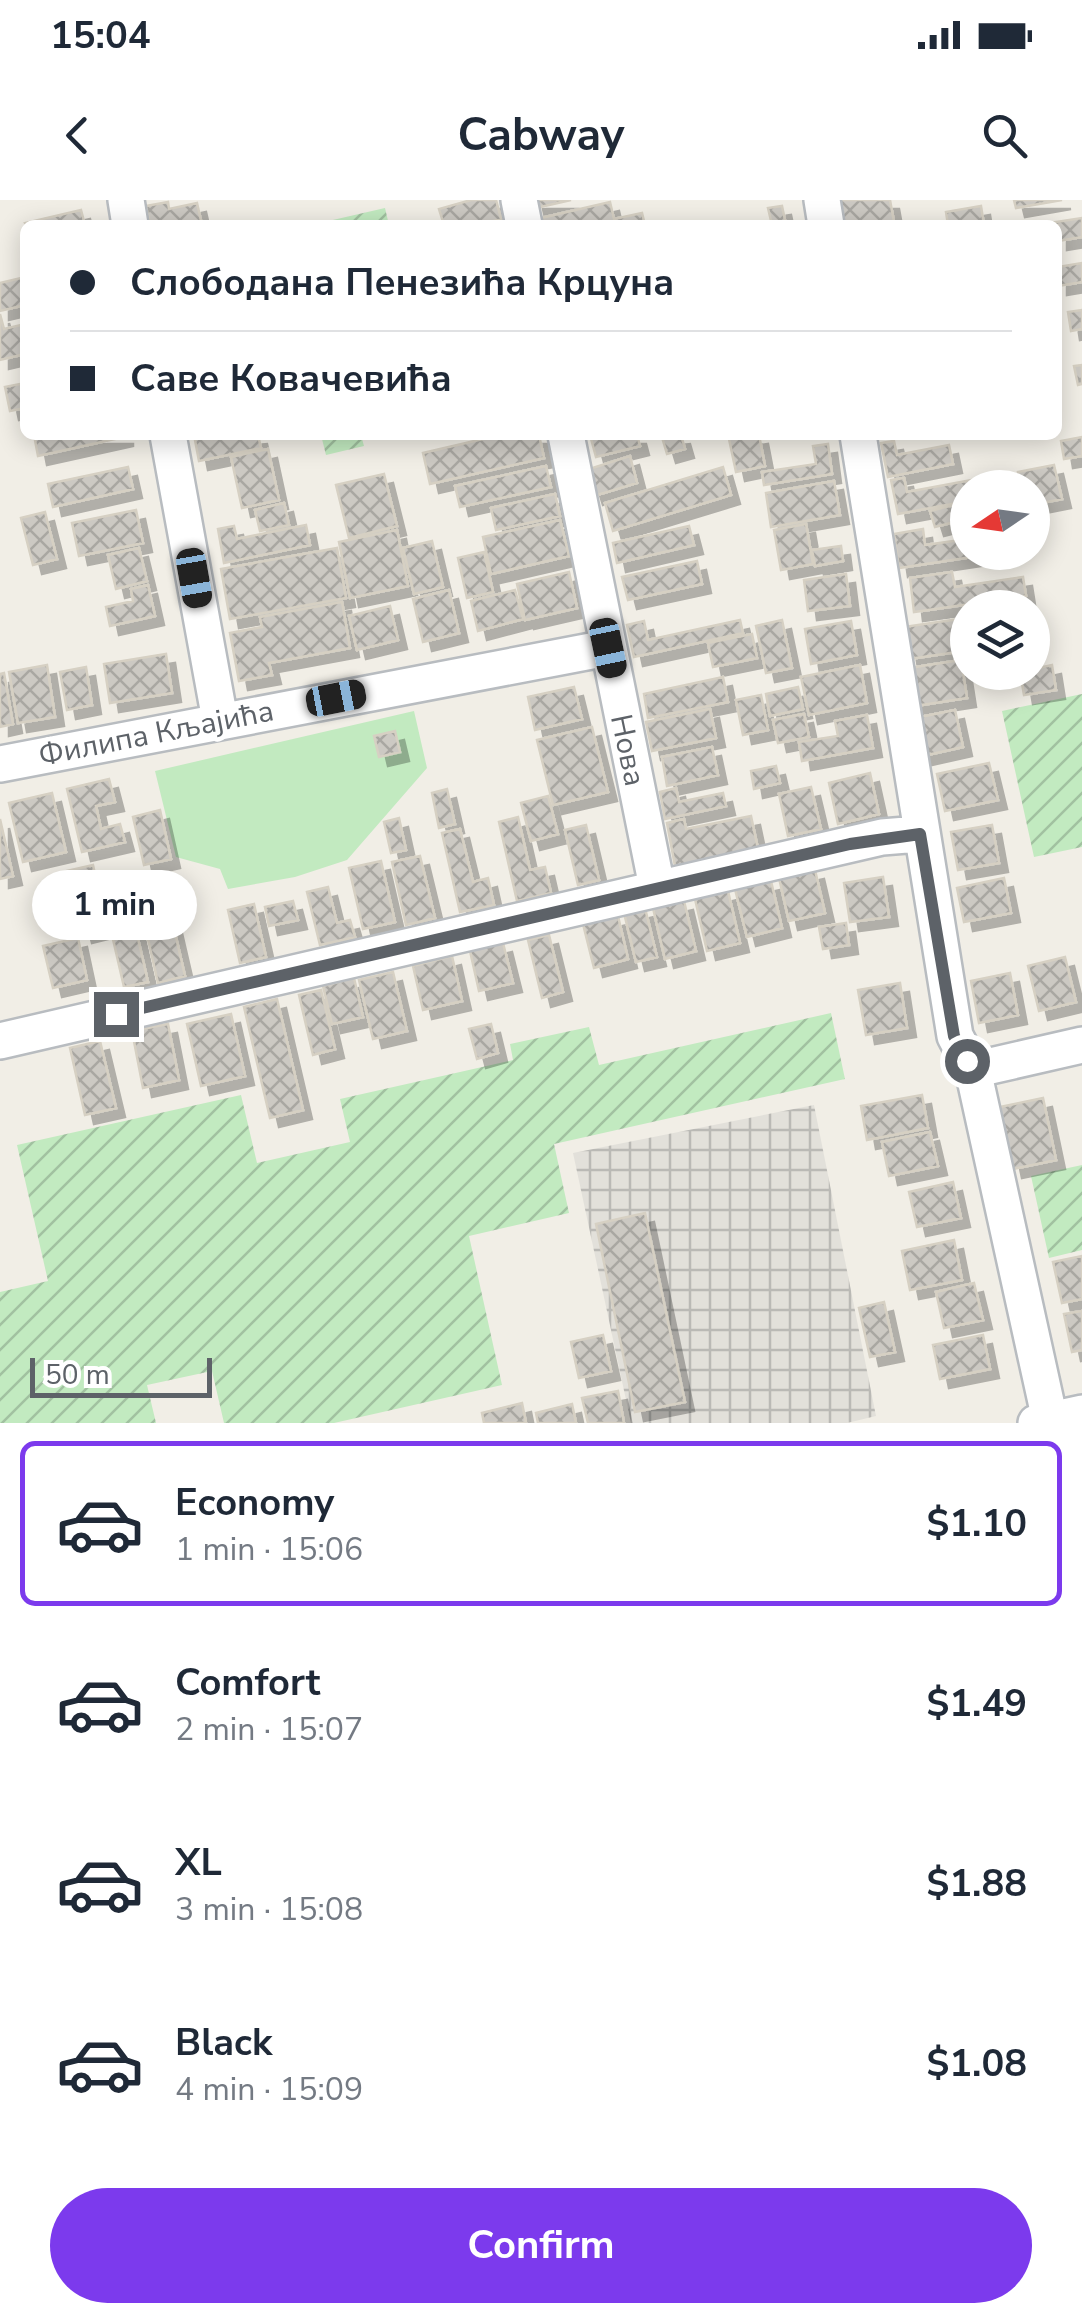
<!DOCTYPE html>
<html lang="en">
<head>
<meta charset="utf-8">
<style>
  body { margin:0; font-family:"Nunito Sans",sans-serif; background:#f6f6f7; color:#1f2937; height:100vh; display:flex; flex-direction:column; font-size:38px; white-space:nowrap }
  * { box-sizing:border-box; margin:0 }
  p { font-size:32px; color:#747a83 }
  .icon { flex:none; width:55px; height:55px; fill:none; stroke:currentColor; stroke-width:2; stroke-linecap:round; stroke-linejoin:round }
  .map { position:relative; height:1223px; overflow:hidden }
  .drawer { display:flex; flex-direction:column; background:#fff; flex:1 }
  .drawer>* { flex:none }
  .hud { position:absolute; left:20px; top:20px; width:1042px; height:220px; border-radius:15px; box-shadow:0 5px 25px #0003; display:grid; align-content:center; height:220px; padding:0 50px; background:#fff }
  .needle { width:65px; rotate:257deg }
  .controls { position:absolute; left:950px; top:270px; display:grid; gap:20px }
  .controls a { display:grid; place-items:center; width:100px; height:100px; border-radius:50%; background:#fff; box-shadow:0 5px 25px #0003; font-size:50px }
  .scale { position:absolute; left:30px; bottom:25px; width:182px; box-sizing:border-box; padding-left:10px; border:5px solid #5d6268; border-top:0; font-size:28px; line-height:35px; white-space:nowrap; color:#5d6268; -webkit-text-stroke:8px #fff; paint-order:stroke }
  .end { position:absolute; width:45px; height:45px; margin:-22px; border:12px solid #5d6268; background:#fff; box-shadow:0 0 0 5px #fff }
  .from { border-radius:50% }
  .bubble { position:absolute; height:70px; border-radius:35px; background:#fff; box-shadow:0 5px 25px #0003; font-size:32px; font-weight:700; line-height:70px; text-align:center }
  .car { position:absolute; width:30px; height:60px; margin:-30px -15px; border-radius:12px; box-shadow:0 0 8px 2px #0007; background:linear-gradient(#222 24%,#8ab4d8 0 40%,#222 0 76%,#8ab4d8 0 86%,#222 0) }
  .hud b { display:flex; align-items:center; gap:35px; height:95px; font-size:38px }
  .hud b+b { border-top:2px solid #e0e1e3 }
  .hud i { width:25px; height:25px; background:#1f2937 }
  ul { padding:18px 0 0; list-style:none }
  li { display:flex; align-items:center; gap:30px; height:165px; margin:0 20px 15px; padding:0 30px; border:5px solid transparent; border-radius:15px }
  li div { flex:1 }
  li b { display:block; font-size:38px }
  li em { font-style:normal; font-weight:700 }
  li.active { border-color:#7c3aed }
  li>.icon { width:90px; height:90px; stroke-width:1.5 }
  .primary-button { display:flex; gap:20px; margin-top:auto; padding:20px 50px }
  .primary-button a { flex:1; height:115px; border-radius:60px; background:#7c3aed; color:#fff; font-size:40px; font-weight:700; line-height:115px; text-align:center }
  .status { display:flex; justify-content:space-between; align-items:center; height:70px; padding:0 50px; background:#fff; direction:ltr }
  .status svg { height:28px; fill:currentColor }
  header { display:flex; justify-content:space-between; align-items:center; height:130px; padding:0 50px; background:#fff; font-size:45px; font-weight:700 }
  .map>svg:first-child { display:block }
  .industrial { fill:url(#industrial-grid) }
  .garden { fill:url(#garden-furrows) }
  .pitch { fill:#c2eac0 }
  .building { fill:url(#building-cross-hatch); stroke:#d6d0c3; stroke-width:2.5; filter:url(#shadow) }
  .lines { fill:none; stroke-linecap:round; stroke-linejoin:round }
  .minor-casing { stroke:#b8bcc0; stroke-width:40 }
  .minor { stroke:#fff; stroke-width:35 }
  .route { stroke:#5d6268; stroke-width:12 }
  .labels { text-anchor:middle; stroke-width:9; stroke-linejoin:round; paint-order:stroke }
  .street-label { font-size:30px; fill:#5d6268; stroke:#fff }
</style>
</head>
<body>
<div class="status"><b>15:04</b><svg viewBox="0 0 49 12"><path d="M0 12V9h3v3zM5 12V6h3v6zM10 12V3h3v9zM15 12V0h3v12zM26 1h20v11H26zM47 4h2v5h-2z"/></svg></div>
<header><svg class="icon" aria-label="back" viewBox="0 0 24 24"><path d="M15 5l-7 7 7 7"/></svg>Cabway<svg class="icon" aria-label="search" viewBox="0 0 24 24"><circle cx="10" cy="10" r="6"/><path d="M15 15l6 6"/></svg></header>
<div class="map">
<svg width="1082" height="1223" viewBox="0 0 1082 1223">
  <defs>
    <pattern id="industrial-grid" width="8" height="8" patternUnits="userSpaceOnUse" patternTransform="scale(2.5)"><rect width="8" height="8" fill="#e2e0da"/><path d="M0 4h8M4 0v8" fill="none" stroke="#bab9b5"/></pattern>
    <pattern id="garden-furrows" width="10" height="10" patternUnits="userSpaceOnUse" patternTransform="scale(2.5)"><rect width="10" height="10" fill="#c2eac0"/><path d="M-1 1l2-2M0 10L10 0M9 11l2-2" fill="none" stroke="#a1c1a0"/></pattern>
    <pattern id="building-cross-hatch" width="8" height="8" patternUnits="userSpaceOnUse" patternTransform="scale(2.5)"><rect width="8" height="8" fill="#ccc9c3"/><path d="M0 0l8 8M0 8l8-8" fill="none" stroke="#a9a7a2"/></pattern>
    <filter id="shadow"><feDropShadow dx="9" dy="9" stdDeviation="0" flood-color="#0004"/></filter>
  </defs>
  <rect width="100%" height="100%" fill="#f1eee6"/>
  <path class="industrial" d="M814,905L876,1216L847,1223H631L573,953Z"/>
  <path class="garden" d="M385,8L389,25H311Z
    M321,235H361L364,246L326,255Z
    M1082,494V647L1034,657L1002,511Z
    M831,813L845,879L554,944L569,1013L469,1036L502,1185L334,1223H224L212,1171L147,1185L156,1223H0V1092L48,1081L17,945L241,895L257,963L350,942L340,899L513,860L510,844L589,827L599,865Z
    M1082,965V1050L1049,1058L1031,976Z"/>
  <path class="pitch" d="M414,511L427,568L347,660L295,677L228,689L220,669L176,657L155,571Z"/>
  <path class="building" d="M471,0H496L501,19L480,25H444L439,9Z
    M534,0H571L536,8Z
    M839,0H890L894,22L843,25Z
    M1014,0H1062L1016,8Z
    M168,2L169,9L197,3L202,25H150L146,6Z
    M610,2L614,19L642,13L645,25H539L537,19Z
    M782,6L786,25H772L768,8Z
    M981,6L984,25H948L946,12Z
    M81,10L85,25H26L25,23Z
    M1082,18V37L1058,41V25H1037Z
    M1082,63V82L1058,86V67Z
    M25,77V105L0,111V83Z
    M1082,110V129L1071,131L1068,112Z
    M0,114L4,129L25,124V154L0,160Z
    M1082,165V184L1078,185L1074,166Z
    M25,183V208L10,211L5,187Z
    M34,235H124V237L38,256Z
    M194,235L211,239L258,235L261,248L199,261Z
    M500,235H539L544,258L430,284L423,253Z
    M590,235H637L640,246L596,257Z
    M681,235L685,249L667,254L662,237Z
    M759,235L765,266L736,272L729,239Z
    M1082,237V256L1064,259L1061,241Z
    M894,241L897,255L949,245L953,264L888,277L881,243Z
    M828,244L832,274L764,285L762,272L816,264L813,246Z
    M268,249L279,300L242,308L231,257Z
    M630,256L637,283L594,296L586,270Z
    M1054,265L1062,299L1032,305V288H1021L1018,272Z
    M546,266L551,287L460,307L455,286Z
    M128,267L133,289L53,307L48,284Z
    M723,267L731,295L613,331L605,303Z
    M384,274L397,326L349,338L336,285Z
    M1004,274L1006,288H968V301L898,314L891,280L904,278L907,292Z
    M834,281L840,315L771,327L766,293Z
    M555,294L560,316L496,330L491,308Z
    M284,303L289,325L260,331L255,310Z
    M958,304L962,320L935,327L930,311Z
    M136,310L143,343L79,356L72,323Z
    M45,312L57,359L33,365L21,318Z
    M560,320L569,356L491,374L483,337Z
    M806,324L813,364L781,370L774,330Z
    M306,325L310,345L224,363L218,329L234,326L237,339Z
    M689,326L694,345L617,363L613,343Z
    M923,329L925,345L968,339V352H1005L899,368L894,334Z
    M397,330L408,386L350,398L339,342Z
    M432,341L443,387L414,394L403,348Z
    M841,346L843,361L815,366L812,350Z
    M139,348L147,381L116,389L108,355Z
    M337,348L346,398L230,419L221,369Z
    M484,352L493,392L467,398L458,358Z
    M697,361L702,384L628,400L622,377Z
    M569,372L577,408L525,420L517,384Z
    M952,372L955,387L1023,377L1026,396L914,412L910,378Z
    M846,374L850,406L808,411L804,380Z
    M148,385L155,416L110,426L106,407L133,401L131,389Z
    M449,390L459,433L423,442L413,399Z
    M515,390L523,419L478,431L471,401Z
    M342,402L350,448L269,463L272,475L239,481L230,433L262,427L260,417Z
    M390,406L398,440L357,450L349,416Z
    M959,419L964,451L909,459L904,427Z
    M740,420L743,433L634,457L627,425L644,421L648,440Z
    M782,420L792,468L766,473L756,426Z
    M851,421L857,455L811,464L805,429Z
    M752,434L757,458L713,467L708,443Z
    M166,454L172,493L110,503L104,464Z
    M961,460L967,498L915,506L909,468Z
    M47,465L55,517L18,523L9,472Z
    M860,465L867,503L809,515L801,477Z
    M1052,465L1056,490L1024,495L1020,472Z
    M86,467L92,505L67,510L60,472Z
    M4,473L13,524L0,527V474Z
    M723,477L728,502L648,518L644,494Z
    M574,487L582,519L535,530L528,497Z
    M798,487L803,509L770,516L766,494Z
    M761,495L768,530L743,535L736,500Z
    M710,509L716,538L652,551L646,522Z
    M955,510L963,547L923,556L915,518Z
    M804,514L809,537L778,543L773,520Z
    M867,515L873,548L802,561L799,542L838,536L835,521Z
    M592,527L608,592L553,605L537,540Z
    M395,531L400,552L379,557L374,536Z
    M712,547L718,575L667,586L662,557Z
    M989,563L998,600L945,611L937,574Z
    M776,566L780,583L754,589L751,571Z
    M870,573L879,614L838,624L829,583Z
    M109,579L115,602L96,606L101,629L120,624L125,642L82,652L67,589Z
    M811,587L821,629L788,636L779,594Z
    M676,588L679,602L723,593L726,606L665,619L660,592Z
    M447,589L455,624L439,628L432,593Z
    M52,593L66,652L23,662L9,603Z
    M548,596L558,634L531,641L521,603Z
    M160,610L171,659L144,665L133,617Z
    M751,616L758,649L675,666L667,623L684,619L686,629Z
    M518,617L530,670L545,667L551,693L517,701L499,622Z
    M399,618L406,650L391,653L384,622Z
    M0,619L13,676L0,679Z
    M586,625L599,680L578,685L565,630Z
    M992,625L999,663L958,670L951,632Z
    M460,629L473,682L488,678L494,705L460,712L442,633Z
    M420,656L435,718L406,725L392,662Z
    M381,661L395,722L363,729L349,668Z
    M93,665L107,728L83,734L67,671Z
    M815,670L825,713L789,721L779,678Z
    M883,677L889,717L850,722L844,683Z
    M1004,678L1011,713L964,722L957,688Z
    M771,681L782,728L747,737L735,689Z
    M328,687L337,723L350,720L355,737L320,745L307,692Z
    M728,691L740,743L707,751L695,699Z
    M166,694L185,776L158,783L139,700Z
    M293,701L298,720L269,726L265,707Z
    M684,701L696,751L665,759L653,708Z
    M254,704L266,757L240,763L228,710Z
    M645,708L657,757L636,762L624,713Z
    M618,716L628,759L594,768L583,724Z
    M846,723L849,745L823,749L819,727Z
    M136,730L148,782L124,787L112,735Z
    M549,735L563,792L542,798L528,740Z
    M78,738L87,780L53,788L43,746Z
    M503,743L513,783L479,791L470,751Z
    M452,756L462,801L423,810L413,766Z
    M1065,757L1076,802L1039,811L1028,766Z
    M393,772L407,831L373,839L359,780Z
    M1010,773L1018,815L979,823L971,781Z
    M354,778L363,817L332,824L323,786Z
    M900,783L907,828L866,835L858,790Z
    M321,790L335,849L313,855L299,795Z
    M277,799L303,910L270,918L244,807Z
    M231,814L245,876L201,886L187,824Z
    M168,824L179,880L143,888L132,831Z
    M491,824L498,853L477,859L469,829Z
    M100,841L116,908L85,915L70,848Z
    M922,895L928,928L867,940L861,906Z
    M1043,898L1056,960L1013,969L1000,907Z
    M930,932L938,966L889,976L882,942Z
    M953,982L961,1018L917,1027L909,992Z
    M645,1013L685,1202L635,1212L596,1024Z
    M954,1040L962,1080L910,1090L902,1051Z
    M1082,1056V1099L1062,1103L1053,1062Z
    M974,1083L983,1120L944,1128L936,1092Z
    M884,1102L895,1152L870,1157L859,1108Z
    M1082,1111V1150L1072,1152L1064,1114Z
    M603,1135L611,1171L579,1178L571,1142Z
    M983,1135L990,1169L940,1179L933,1145Z
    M618,1191L624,1223H588L582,1198Z
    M522,1203L526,1223H484L482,1213Z
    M572,1204L576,1223H538L536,1213Z"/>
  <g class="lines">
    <g class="minor-casing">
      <path id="minor" d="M126,0L130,25
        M519,0L524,25
        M822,0L826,25
        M168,235L220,520
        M566,235L657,687
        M858,235L955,836L973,870L1050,1220
        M0,564L607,448
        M0,841L882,637L919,634
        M973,870L1082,845
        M1036,1223L1082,1213"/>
    </g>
    <use href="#minor" class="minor"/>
  </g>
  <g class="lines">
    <path class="route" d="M116,814L850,644L920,634L954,836L967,861"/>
  </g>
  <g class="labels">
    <g class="street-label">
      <text transform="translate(156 533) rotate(-11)" y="10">Филипа Кљајића</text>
      <text transform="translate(628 550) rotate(78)" y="10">Нова</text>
    </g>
  </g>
</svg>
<div class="controls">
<a><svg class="needle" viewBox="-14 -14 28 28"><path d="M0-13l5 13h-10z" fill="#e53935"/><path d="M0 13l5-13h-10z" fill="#747a83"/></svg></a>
<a><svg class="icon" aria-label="layers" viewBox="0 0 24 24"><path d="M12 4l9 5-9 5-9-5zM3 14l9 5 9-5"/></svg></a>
</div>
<div class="scale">50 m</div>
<i class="end from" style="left:967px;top:861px"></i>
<i class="end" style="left:116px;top:814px"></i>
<div class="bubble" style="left:32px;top:670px;width:165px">1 min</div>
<i class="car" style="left:194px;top:378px;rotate:170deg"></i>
<i class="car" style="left:608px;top:448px;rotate:168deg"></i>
<i class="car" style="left:336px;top:498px;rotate:79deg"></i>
<div class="hud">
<b><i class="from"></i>Слободана Пенезића Крцуна</b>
<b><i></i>Саве Ковачевића</b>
</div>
</div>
<section class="drawer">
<ul>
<li class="active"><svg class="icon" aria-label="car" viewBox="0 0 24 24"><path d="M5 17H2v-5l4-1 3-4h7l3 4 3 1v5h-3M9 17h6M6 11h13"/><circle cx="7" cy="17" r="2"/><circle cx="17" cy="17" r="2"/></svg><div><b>Economy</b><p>1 min · 15:06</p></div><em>$1.10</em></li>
<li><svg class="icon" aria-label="car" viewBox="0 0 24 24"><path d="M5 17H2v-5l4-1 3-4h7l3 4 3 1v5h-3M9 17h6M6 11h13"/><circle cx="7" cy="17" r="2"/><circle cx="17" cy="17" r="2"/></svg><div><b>Comfort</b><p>2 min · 15:07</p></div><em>$1.49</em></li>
<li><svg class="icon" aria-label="car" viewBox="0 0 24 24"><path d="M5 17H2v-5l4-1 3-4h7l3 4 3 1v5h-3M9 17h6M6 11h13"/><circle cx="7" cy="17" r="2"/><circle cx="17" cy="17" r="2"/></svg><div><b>XL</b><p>3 min · 15:08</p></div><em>$1.88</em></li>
<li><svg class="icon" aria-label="car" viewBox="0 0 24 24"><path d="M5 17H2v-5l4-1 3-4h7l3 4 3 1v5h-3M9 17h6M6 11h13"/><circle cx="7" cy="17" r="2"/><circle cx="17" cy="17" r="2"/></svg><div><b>Black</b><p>4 min · 15:09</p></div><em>$1.08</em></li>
</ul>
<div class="primary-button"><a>Confirm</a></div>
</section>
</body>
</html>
